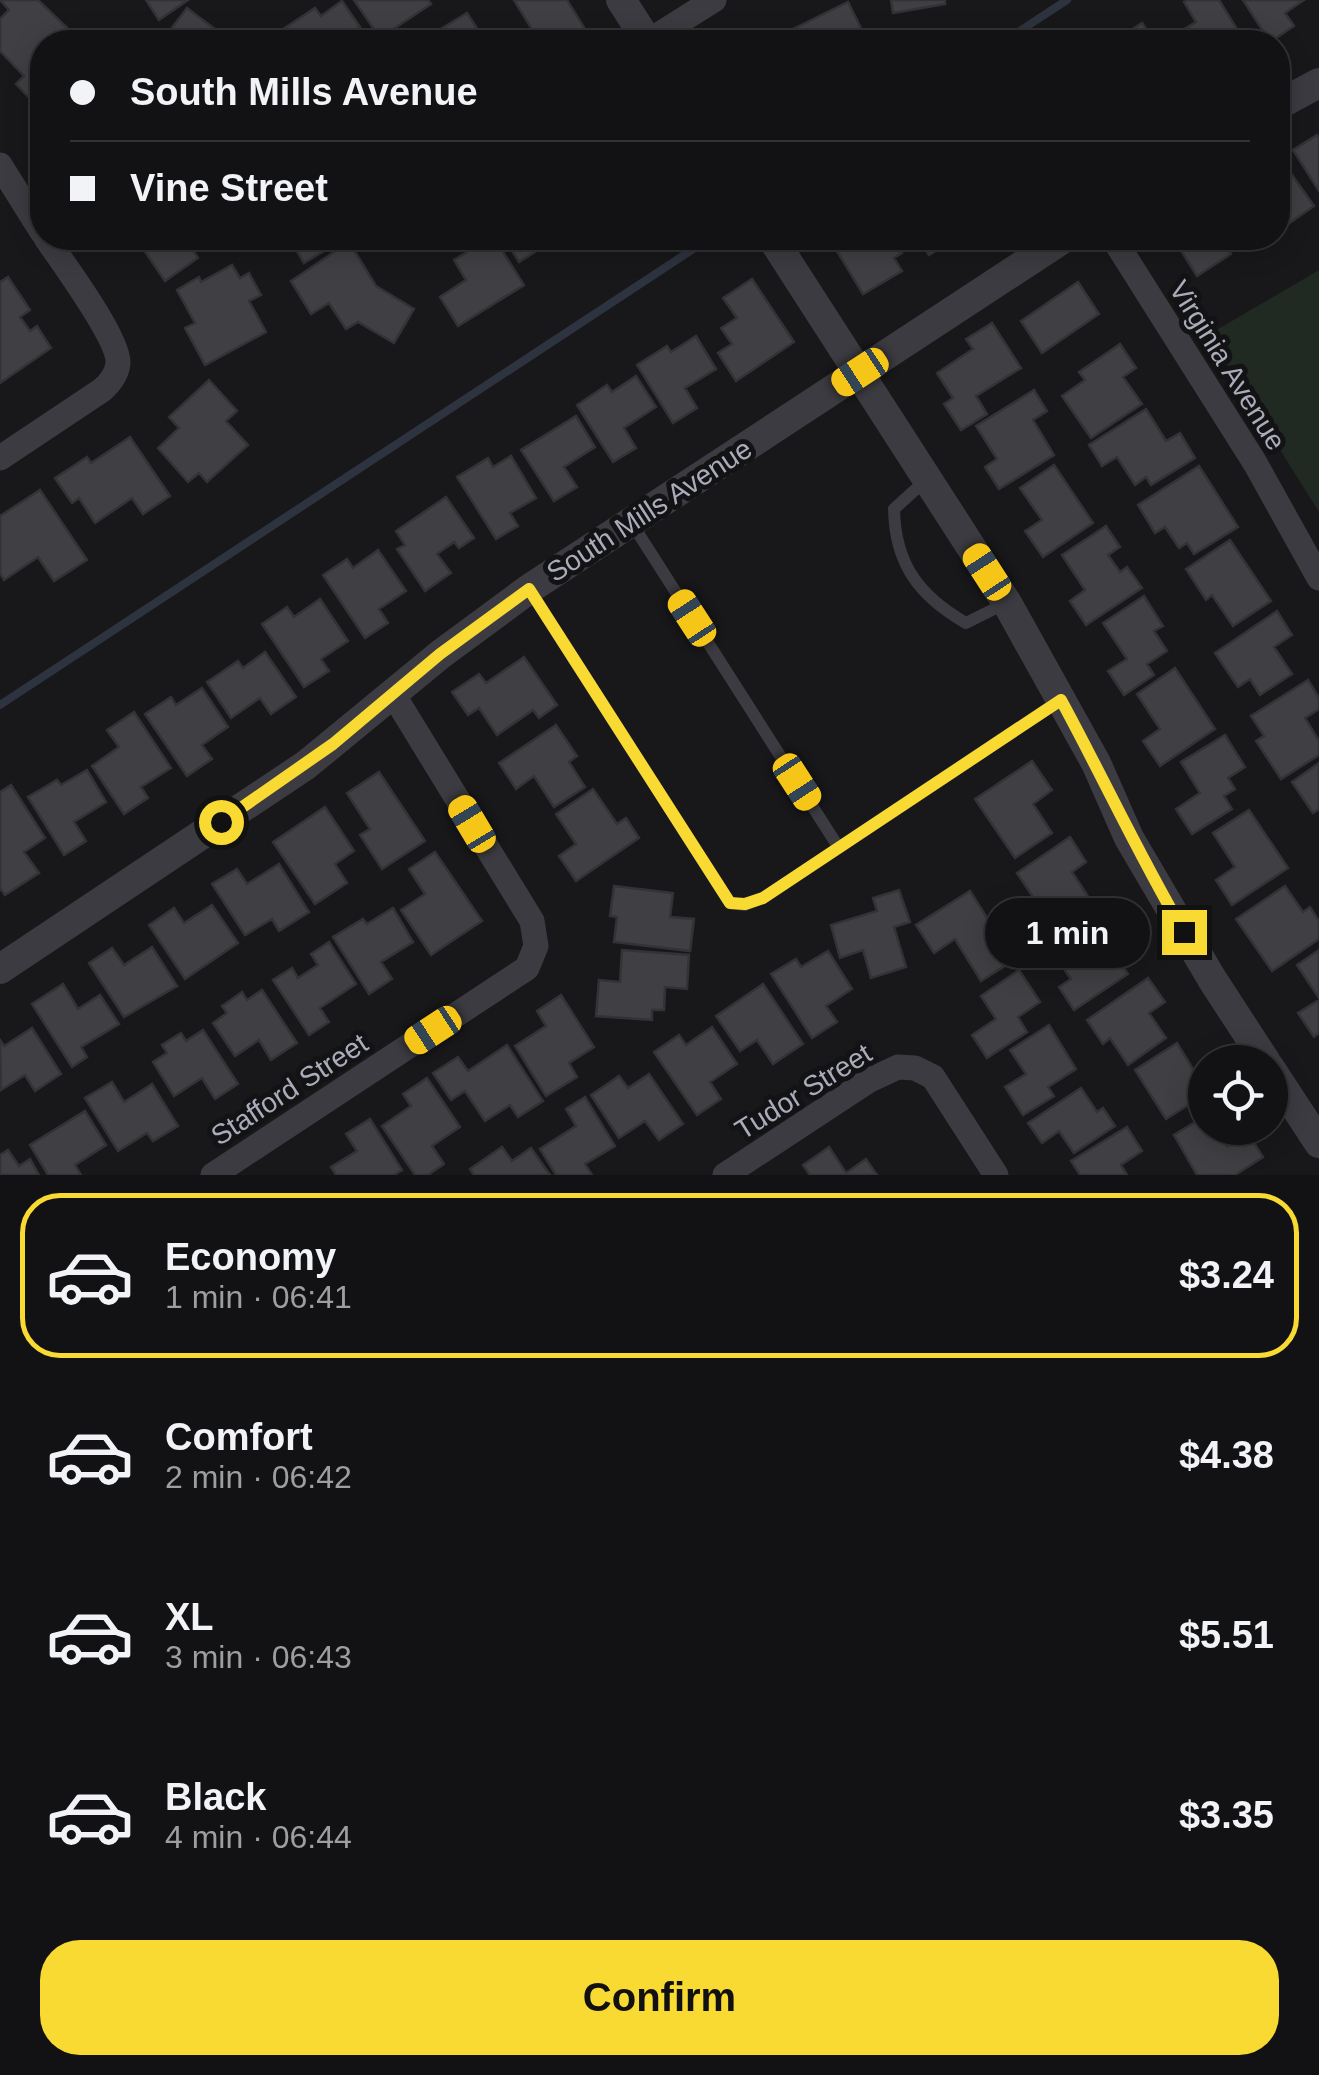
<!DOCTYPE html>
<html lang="en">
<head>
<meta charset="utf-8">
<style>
  body { margin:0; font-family:Helvetica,sans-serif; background:#1b1b1d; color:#f1f3f6; height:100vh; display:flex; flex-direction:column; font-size:38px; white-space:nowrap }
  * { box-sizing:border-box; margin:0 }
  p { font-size:32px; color:#9c9ea0 }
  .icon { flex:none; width:55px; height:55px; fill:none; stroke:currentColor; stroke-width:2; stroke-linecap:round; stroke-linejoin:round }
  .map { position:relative; height:1175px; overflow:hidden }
  .panel { display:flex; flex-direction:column; background:#121214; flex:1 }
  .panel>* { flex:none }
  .hud { position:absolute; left:30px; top:30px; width:1260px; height:220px; border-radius:40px; box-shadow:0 5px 25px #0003,0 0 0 2px #313234; display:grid; align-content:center; height:220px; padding:0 40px; background:#121214 }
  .controls { position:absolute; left:1188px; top:1045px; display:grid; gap:20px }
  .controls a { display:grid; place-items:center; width:100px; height:100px; border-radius:50%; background:#121214; box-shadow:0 5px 25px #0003,0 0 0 2px #313234; font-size:50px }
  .end { position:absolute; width:45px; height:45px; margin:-22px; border:12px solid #f8da33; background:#111; box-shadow:0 0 0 5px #111 }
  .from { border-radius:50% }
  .bubble { position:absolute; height:70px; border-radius:35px; background:#121214; box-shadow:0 5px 25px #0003,0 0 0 2px #313234; font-size:32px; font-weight:700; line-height:70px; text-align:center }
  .car { position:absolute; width:30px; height:60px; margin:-30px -15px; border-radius:12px; box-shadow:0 0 8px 2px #0007; background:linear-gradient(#f5c518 24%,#345 0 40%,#f5c518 0 76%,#345 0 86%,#f5c518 0) }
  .hud b { display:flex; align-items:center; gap:35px; height:95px; font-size:38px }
  .hud b+b { border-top:2px solid #313234 }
  .hud i { width:25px; height:25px; background:#f1f3f6 }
  ul { padding:18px 0 0; list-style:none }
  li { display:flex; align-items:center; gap:30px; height:165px; margin:0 20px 15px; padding:0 20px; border:5px solid transparent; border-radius:40px }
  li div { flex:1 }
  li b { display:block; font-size:38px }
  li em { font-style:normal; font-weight:700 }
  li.active { border-color:#f8da33 }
  li>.icon { width:90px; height:90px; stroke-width:1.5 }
  .button { display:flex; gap:20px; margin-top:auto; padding:20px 40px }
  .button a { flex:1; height:115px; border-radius:40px; background:#f8da33; color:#111; font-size:40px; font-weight:700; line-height:115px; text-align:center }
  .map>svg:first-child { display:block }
  .green { fill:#202922 }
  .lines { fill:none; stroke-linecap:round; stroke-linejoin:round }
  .stream { stroke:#2d343f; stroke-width:8 }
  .building { fill:#404044; stroke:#333236; stroke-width:2.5 }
  .service { stroke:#3b3b41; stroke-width:12 }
  .minor { stroke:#3b3b41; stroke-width:25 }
  .tertiary { stroke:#3b3b41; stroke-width:30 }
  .route { stroke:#f8da33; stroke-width:12 }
  .labels { text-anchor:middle; stroke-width:10; stroke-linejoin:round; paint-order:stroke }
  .street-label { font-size:28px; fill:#aaacba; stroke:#131315 }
</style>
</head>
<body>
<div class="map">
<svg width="1319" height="1175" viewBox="0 0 1319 1175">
  <rect width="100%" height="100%" fill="#18181a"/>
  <path class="green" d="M1319,270V512L1208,335Z"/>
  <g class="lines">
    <path class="stream" d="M1003,42L1067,0
      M0,705L710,238"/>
  </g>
  <path class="building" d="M0,0H38L82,42H42V111L16,84L24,76L0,51V19L9,10Z
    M146,0H188L159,20Z
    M354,0H428L431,4L380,38Z
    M514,0H567L585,29L564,42H514L533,31Z
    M891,0H945V4L893,13Z
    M1188,0H1219L1245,42H1170L1168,39L1196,22L1184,2Z
    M1243,0H1304L1285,13L1294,26L1270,42Z
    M342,1L360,27L337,42H279L274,35L315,8L321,16Z
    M848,2L868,42H787L783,34Z
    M187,8L232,42H146L155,30L165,37Z
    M467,13L486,42H429L426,38Z
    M1142,23L1155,42H1131L1125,34Z
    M1317,135L1319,138V191L1293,150Z
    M1292,175L1314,206L1278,231V185Z
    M114,238H185L198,258L165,281L137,240L123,250Z
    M289,238H345L304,263Z
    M490,238H494L524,285L458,326L440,297L466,280L454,260Z
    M504,238H557L519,262Z
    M843,238H892L902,253L894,258L902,271L863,294L835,248L846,242Z
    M918,238H956L929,255Z
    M1173,238H1220L1231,254L1197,276Z
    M349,242L376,286L414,309L394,343L358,322L346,329L329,303L311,314L291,281Z
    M232,265L240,278L249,273L261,295L249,301L266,332L205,365L185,328L195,323L177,290L199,277L201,282Z
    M8,277L30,310L20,317L30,331L37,326L51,348L0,383V282Z
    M752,279L794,342L736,381L718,353L732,344L721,328L737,318L723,298Z
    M1078,282L1099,314L1042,353L1021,321Z
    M992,323L1021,368L976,396L987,414L961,430L944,404L953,398L937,373L973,349L966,339Z
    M696,336L716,369L685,388L697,408L673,423L637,365L667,346L671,352Z
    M1120,344L1136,368L1123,377L1142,404L1091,438L1062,396L1085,380L1079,372Z
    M636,376L656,407L624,428L636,448L613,462L577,405L607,385L612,392Z
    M209,380L237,411L226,421L248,445L207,482L199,473L188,482L158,448L179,428L169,417Z
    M1034,390L1047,411L1033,420L1054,455L999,489L985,467L997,459L976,426Z
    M1146,409L1166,441L1180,433L1195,458L1151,485L1146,477L1135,485L1117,457L1102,466L1089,445Z
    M576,416L595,447L564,467L577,487L554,501L521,450Z
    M130,437L170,496L143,514L132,498L95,523L79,498L72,503L55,478L87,457L91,463Z
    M511,456L536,498L510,513L518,526L496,539L457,477L488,458L493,467Z
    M1054,465L1093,523L1043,557L1025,531L1042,520L1020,488Z
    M1199,466L1238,527L1194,554L1187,543L1179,548L1165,527L1155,533L1138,505Z
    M40,490L87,560L54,581L38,557L4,580L0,573V516Z
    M446,497L474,538L459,548L454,542L437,554L451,573L425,591L397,549L405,545L396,531Z
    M1106,526L1120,547L1108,555L1120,572L1127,567L1142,588L1086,625L1070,601L1085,590L1062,555Z
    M1230,540L1271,601L1233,626L1212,595L1206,600L1186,569Z
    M378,550L406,591L379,609L388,623L365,638L323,575L347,559L353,568Z
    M1144,596L1163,626L1154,631L1167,651L1147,664L1154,675L1124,695L1108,671L1127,659L1103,623Z
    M320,599L348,641L321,659L329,671L304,687L262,624L287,607L294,617Z
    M1277,611L1292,635L1274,647L1292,674L1260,695L1250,679L1238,687L1215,653Z
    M265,652L296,697L271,714L260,698L231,718L207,682L238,661L243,668Z
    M524,657L557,705L539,718L533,710L497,735L479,708L468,715L452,692L479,674L486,683Z
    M1175,668L1215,729L1160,766L1143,741L1160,729L1137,694Z
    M1308,680L1319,698V709L1305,718L1319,741V755L1281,779L1256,741L1264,736L1251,716Z
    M202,688L228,727L202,745L212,759L187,776L145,714L171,697L176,705Z
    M134,712L171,768L141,787L148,798L124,814L92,766L119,747L107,730Z
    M556,725L577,756L569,762L585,787L554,807L534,776L516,789L499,763Z
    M1225,735L1245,767L1228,778L1235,789L1224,796L1232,809L1192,834L1176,809L1200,793L1181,762Z
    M1032,761L1052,790L1033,804L1052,833L1015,858L975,799Z
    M1319,763V809L1313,813L1292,782Z
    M87,770L106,802L74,822L86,841L64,855L28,797L57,780L61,785Z
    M379,772L425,841L382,869L360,835L370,829L347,793Z
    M11,785L45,838L24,852L39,873L5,895L0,888V792Z
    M593,789L617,824L626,818L639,838L576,881L559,856L576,844L556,814Z
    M325,807L354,851L335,864L347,883L315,904L273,842Z
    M1249,810L1288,868L1232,905L1216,880L1235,867L1213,833Z
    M1070,837L1086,862L1072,872L1091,901L1036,938L1018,912L1035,900L1017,873Z
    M435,852L482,921L431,955L401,910L425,894L409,869Z
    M279,864L309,912L279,931L272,919L245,935L212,884L237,869L247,884Z
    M614,886L673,893L670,917L694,919L690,951L614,942L617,917L610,916Z
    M1285,886L1303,912L1310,907L1319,921V939L1272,971L1236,919Z
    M899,890L910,922L894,927L906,967L871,978L863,950L840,958L831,925L877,911L873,898Z
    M970,891L1014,960L981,981L955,939L934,953L916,925Z
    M1102,899L1119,923L1101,935L1128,974L1074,1010L1059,987L1071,979L1053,953L1071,941L1062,926Z
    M212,905L238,943L185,979L149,925L174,908L184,923Z
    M393,908L413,942L381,962L392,979L369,994L333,937L363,919L367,924Z
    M329,942L356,984L320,1008L329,1022L309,1035L273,980L292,968L298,978L318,965L311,954Z
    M152,947L177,986L124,1017L89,963L112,948L124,965Z
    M622,950L689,955L687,989L665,987L664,1010H652V1020L596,1016L599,980L620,982Z
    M1319,950V998L1297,965Z
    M828,951L852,989L826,1006L837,1022L812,1038L771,974L796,959L801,967Z
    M1019,970L1040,1002L1018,1017L1027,1032L987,1058L972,1035L996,1019L981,996Z
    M1148,978L1165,1002L1149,1013L1166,1038L1128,1065L1110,1038L1103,1044L1087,1020Z
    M63,984L78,1009L100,995L119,1024L81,1047L87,1057L72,1067L32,1004Z
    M763,984L803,1044L773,1064L757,1040L740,1051L716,1016Z
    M262,990L297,1043L271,1060L259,1040L235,1056L213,1023L227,1013L222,1006L242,992L247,1000Z
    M561,995L594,1047L569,1063L577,1077L546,1096L515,1046L546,1026L537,1011Z
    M1319,1000V1033L1314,1037L1298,1013Z
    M1049,1025L1076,1069L1048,1087L1054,1096L1023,1115L1005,1087L1026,1074L1010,1050Z
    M712,1027L737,1064L710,1082L721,1099L697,1115L654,1052L679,1035L686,1045Z
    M32,1028L61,1074L35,1091L25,1075L1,1090L0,1040L4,1046Z
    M203,1030L238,1084L215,1099L202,1078L174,1096L153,1062L167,1053L162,1045L181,1033L186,1041Z
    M1177,1043L1199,1079L1205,1076V1105L1198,1110L1193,1102L1166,1119L1135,1070Z
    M507,1045L543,1101L518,1117L510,1105L485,1121L465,1091L451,1100L433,1073L458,1057L468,1071Z
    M649,1074L683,1124L659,1140L645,1121L619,1138L591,1095L619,1076L628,1088Z
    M427,1078L460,1127L432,1146L444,1164L428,1175H415L382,1126L411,1106L403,1094Z
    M112,1082L124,1102L152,1084L178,1126L153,1141L147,1133L118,1151L85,1098Z
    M1081,1088L1097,1112L1103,1108L1115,1126L1074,1153L1059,1131L1042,1143L1028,1123Z
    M585,1097L615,1146L585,1164L592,1175H556L540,1149L576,1126L566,1109Z
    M85,1111L106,1145L75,1165L81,1175H48L30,1145Z
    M1205,1116V1128H1223L1217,1131L1227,1146L1248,1133L1263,1157L1235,1175H1197L1174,1135Z
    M370,1119L402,1170L394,1175H336L331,1167L357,1151L346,1134Z
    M1127,1127L1142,1151L1121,1165L1127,1175H1080L1071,1161Z
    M502,1147L512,1161L531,1148L550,1175H474L470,1169Z
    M829,1147L846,1173L866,1159L877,1175H810L803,1165Z
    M8,1150L19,1166L30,1159L39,1175H0V1155Z"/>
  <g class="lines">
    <path class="service" d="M926,480L894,509C895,564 919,596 966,623L1004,604
      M631,522L839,848
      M529,589L730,903L745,905L763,898L1059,701"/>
    <path class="minor" d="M647,42L714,0
      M0,165L42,232
      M1113,238L1255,463L1319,578
      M0,458L102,390C110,383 117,375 118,363C119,338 62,262 46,238
      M213,1175L527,968L536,946L532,921L393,694
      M725,1175L868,1081L898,1067L915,1068L933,1077L996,1175"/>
    <path class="tertiary" d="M621,0L648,42
      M1278,105L1319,83
      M772,238L1007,603L1096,763L1129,838L1212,979L1266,1062
      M0,969L306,765L441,654L529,589L1064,238
      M1270,1068L1319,1143"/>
  </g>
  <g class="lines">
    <path class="route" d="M221,822L333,744L440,654L529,589L730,903L745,904L763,898L1061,700C1103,777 1139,856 1184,932"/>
  </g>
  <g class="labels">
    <g class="street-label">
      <text transform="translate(1228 365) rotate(58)" y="10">Virginia Avenue</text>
      <text transform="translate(649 510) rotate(-33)" y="10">South Mills Avenue</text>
      <text transform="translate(289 1089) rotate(-33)" y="10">Stafford Street</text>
      <text transform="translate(803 1091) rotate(-32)" y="10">Tudor Street</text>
    </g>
  </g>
</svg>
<div class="controls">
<a><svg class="icon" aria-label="locate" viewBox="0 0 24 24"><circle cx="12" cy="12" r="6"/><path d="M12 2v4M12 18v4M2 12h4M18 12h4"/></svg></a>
</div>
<i class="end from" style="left:221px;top:822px"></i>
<i class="end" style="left:1184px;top:932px"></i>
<div class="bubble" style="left:985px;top:898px;width:165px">1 min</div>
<i class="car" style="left:860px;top:372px;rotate:237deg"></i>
<i class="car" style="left:987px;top:572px;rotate:327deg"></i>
<i class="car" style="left:692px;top:618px;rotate:327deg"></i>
<i class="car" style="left:797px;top:782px;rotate:147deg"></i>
<i class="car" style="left:472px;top:824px;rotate:329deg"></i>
<i class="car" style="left:433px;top:1030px;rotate:237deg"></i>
<div class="hud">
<b><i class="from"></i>South Mills Avenue</b>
<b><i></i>Vine Street</b>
</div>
</div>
<section class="panel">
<ul>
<li class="active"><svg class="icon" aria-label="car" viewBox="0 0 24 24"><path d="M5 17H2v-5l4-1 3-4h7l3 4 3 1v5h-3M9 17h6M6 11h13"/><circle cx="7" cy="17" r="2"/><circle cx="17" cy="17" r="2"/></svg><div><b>Economy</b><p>1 min · 06:41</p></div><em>$3.24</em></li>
<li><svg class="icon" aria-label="car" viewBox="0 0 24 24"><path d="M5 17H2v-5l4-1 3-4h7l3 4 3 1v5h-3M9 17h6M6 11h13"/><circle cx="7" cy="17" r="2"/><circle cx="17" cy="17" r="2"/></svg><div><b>Comfort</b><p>2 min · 06:42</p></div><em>$4.38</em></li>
<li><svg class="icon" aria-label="car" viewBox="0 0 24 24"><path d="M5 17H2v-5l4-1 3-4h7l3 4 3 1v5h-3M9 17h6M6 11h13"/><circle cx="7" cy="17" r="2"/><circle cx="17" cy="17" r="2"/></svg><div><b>XL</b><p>3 min · 06:43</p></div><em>$5.51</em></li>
<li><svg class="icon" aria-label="car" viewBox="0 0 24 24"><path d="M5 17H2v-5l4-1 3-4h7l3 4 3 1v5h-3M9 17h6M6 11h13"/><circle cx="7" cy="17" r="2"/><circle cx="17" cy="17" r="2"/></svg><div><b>Black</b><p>4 min · 06:44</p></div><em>$3.35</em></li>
</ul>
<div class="button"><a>Confirm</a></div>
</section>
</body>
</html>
